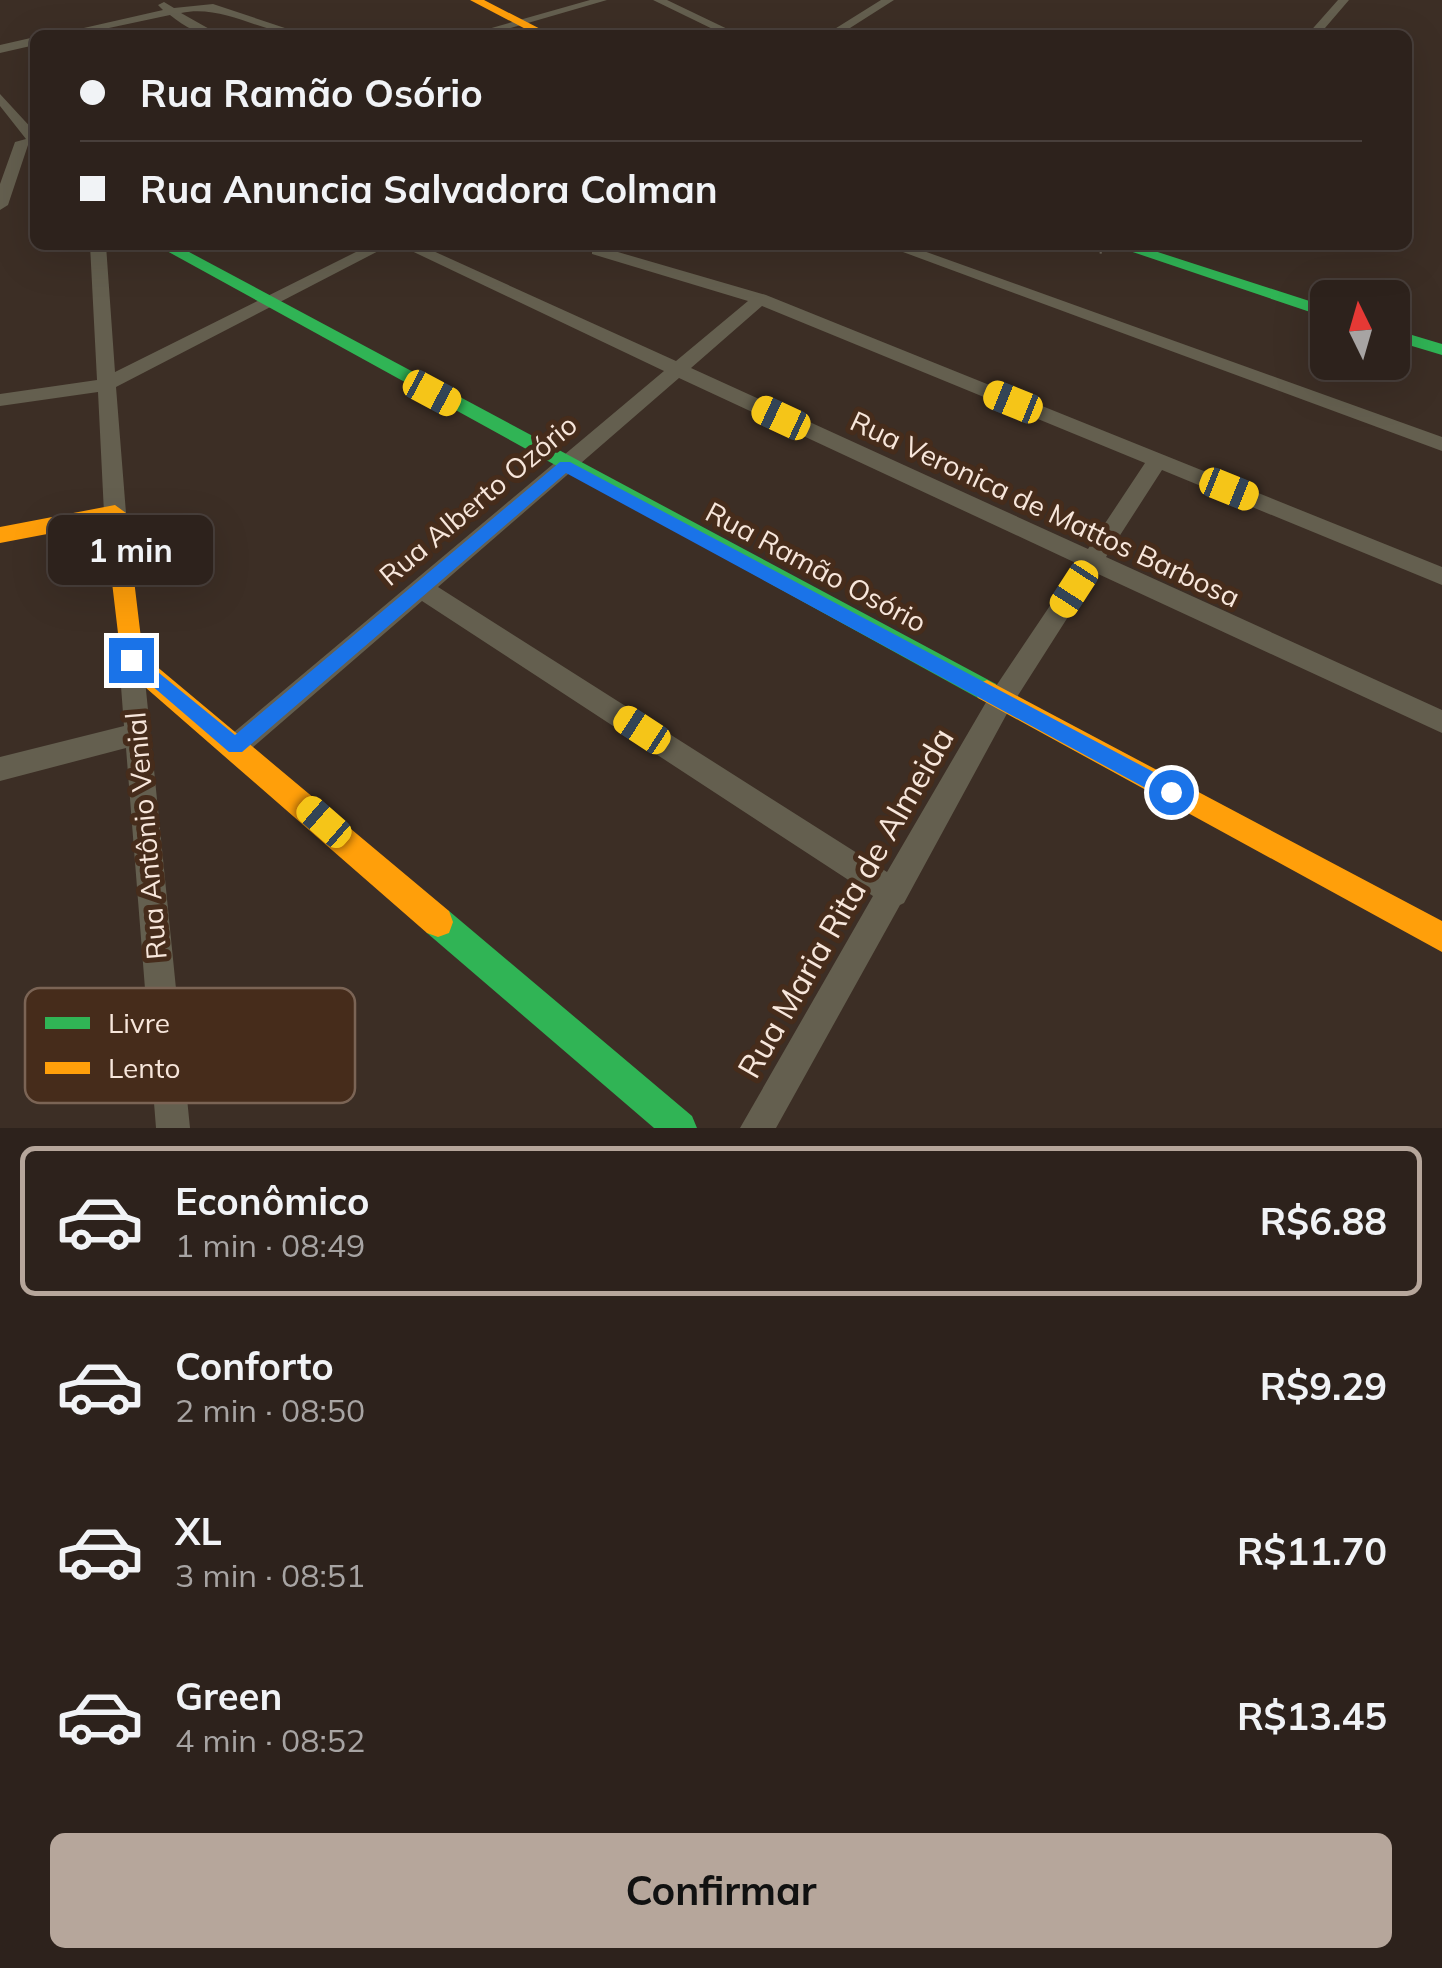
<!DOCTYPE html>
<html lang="pt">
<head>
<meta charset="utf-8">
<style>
  body { margin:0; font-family:Mulish,sans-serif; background:#352a25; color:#f1f3f6; height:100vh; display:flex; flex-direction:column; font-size:38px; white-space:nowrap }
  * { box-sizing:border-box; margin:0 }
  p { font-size:32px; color:#a7a4a3 }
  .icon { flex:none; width:55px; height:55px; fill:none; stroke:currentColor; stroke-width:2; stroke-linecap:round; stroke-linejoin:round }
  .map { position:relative; height:1128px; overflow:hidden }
  .sheet { display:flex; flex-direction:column; background:#2d221c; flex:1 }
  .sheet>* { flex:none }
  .top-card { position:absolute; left:30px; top:30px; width:1382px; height:220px; border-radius:15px; box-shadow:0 10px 40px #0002,0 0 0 2px #483f3b; display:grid; align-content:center; height:220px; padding:0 50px; background:#2d221c }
  .needle { width:65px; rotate:355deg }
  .buttons { position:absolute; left:1310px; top:280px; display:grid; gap:20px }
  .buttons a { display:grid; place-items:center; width:100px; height:100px; border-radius:15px; background:#2d221c; box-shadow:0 10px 40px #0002,0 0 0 2px #483f3b; font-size:50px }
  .end { position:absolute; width:45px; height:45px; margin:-22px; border:12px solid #1a73e8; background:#fff; box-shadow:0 0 0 5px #fff }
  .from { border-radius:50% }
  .bubble { position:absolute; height:70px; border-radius:15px; background:#2d221c; box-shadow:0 10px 40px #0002,0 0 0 2px #483f3b; font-size:32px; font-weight:700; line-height:70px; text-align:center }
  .car { position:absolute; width:30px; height:60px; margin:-30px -15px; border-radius:12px; box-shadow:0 0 8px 2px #0007; background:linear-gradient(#f5c518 24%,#345 0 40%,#f5c518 0 76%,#345 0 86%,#f5c518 0) }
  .top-card b { display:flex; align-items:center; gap:35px; height:95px; font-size:38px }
  .top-card b+b { border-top:2px solid #483f3b }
  .top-card i { width:25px; height:25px; background:#f1f3f6 }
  ul { padding:18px 0 0; list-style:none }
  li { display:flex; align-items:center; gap:30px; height:150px; margin:0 20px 15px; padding:0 30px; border:5px solid transparent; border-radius:15px }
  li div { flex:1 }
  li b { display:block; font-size:38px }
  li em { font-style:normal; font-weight:700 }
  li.on { border-color:#b6a69b }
  li>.icon { width:90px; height:90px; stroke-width:1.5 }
  .primary-button { display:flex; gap:20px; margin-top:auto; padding:20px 50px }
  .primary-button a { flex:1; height:115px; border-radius:15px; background:#b6a69b; color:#111; font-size:40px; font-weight:700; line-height:115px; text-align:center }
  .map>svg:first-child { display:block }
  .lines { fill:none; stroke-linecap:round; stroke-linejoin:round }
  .path { stroke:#6b6459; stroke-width:4; stroke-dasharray:5 5; stroke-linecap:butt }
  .street { fill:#645f4f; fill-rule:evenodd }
  .fast { fill:#30b455; fill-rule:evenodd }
  .slow { fill:#ff9f0a; fill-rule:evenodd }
  .route { fill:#1a73e8 }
  .labels { text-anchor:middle; stroke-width:10; stroke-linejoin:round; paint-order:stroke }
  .street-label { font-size:28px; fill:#f7e6db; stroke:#462c1b }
  .near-street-label { font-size:32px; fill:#f7e6db; stroke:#462c1b }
  .key { fill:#462c1b; stroke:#7b6455; stroke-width:2.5 }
  .key-label { font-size:28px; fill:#f7e6db }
</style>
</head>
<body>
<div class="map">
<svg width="1442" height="1128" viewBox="0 0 1442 1128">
  <rect width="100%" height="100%" fill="#3c2e25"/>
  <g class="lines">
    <path class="path" d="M1081,245L1102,252"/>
    <path class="street" d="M590,0H607L486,35H467Z
      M653,0H667L740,35H725Z
      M881,0H894L839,35H825Z
      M1338,0H1349L1319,35H1307Z
      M164,2L174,8L213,4L306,35C262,35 225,4 181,13L220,35C199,35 186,28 170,15L76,35H53L163,10L158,5Z
      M35,37V45L0,53V45Z
      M0,94L35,132V145L29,142L8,205L0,210V184L15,142L26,139L0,106Z
      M90,245H106L115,372L370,245H390L116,387L126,513L115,521L104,513L98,392L0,406V394L97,380Z
      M399,245H420L676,361L748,301L592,254V248H604L766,295L1442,567V585L1162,470L1106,557L1442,710V733L1096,573L1010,708L904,903L900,905L776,1128H740L873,896L422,601L245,754L236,758L227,754L223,746L227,738L664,371ZM762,306L1145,463L1088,549L691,368ZM679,378L1078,564L992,692L887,872L438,587Z
      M884,245H907L1442,437V451Z
      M131,650L140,653L143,660L190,1128H156L126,748L0,781V757L124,726L119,660L122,653Z"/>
    <path class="fast" d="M156,245H176L996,684L1000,691L996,698L987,702L978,698Z
      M1112,245H1136L1328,307V318Z
      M1392,329L1442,344V355L1392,340Z
      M438,907L449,911L692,1116L697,1128H654L427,933L423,922L427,911Z"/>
    <path class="slow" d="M470,0H484L552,35H537Z
      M115,505L126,513L143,655L449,911L453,922L449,933L438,937L427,933L122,667L105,523L0,543V527Z
      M987,680L1442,921V952L978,698L974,691L978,684Z"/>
  </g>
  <path class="route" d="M560,462H570L1178,785V798H1164L566,473L242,752H229L122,660L125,655H137L235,735Z"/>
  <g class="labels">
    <g class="street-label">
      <text transform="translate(478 500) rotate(-40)" y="10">Rua Alberto Ozório</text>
      <text transform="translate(1045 509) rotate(25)" y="10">Rua Veronica de Mattos Barbosa</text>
      <text transform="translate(816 567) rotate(28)" y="10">Rua Ramão Osório</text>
      <text transform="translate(146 836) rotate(-95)" y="10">Rua Antônio Venial</text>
    </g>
    <g class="near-street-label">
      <text transform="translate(846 903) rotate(-60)" y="11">Rua Maria Rita de Almeida</text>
    </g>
  </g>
  <rect x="25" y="988" width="330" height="115" rx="15" class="key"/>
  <rect x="45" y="1017" width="45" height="12" fill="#30b455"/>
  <rect x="45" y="1062" width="45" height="12" fill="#ff9f0a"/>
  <g class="key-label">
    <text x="108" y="1033">Livre</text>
    <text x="108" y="1078">Lento</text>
  </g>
</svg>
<div class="buttons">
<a><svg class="needle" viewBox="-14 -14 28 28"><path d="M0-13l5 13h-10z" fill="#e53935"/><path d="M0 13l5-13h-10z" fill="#a7a4a3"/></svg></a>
</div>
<i class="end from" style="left:1171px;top:792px"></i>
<i class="end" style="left:131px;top:660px"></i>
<div class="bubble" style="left:48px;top:515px;width:165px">1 min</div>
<i class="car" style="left:432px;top:393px;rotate:118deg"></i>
<i class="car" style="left:1013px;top:402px;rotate:292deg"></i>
<i class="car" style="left:781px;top:418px;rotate:295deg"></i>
<i class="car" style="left:1229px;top:489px;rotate:112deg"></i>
<i class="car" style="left:1074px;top:589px;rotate:213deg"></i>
<i class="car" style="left:642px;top:730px;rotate:303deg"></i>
<i class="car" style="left:324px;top:822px;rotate:311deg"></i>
<div class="top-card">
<b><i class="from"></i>Rua Ramão Osório</b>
<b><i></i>Rua Anuncia Salvadora Colman</b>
</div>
</div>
<section class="sheet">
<ul>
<li class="on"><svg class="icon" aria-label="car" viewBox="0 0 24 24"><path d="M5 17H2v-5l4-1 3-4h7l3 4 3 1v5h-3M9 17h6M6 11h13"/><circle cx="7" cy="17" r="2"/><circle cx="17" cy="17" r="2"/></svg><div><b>Econômico</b><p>1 min · 08:49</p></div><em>R$6.88</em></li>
<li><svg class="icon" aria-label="car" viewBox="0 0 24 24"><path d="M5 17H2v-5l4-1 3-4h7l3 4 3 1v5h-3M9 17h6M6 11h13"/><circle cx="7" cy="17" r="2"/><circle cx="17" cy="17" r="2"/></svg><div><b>Conforto</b><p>2 min · 08:50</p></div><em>R$9.29</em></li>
<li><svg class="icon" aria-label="car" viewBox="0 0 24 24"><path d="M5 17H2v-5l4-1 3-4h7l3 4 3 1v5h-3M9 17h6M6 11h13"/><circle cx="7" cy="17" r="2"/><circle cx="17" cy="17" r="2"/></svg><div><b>XL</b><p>3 min · 08:51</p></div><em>R$11.70</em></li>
<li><svg class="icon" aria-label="car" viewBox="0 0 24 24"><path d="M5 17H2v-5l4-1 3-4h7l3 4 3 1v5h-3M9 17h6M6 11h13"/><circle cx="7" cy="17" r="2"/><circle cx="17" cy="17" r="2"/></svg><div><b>Green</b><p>4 min · 08:52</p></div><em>R$13.45</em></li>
</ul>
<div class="primary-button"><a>Confirmar</a></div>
</section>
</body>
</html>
